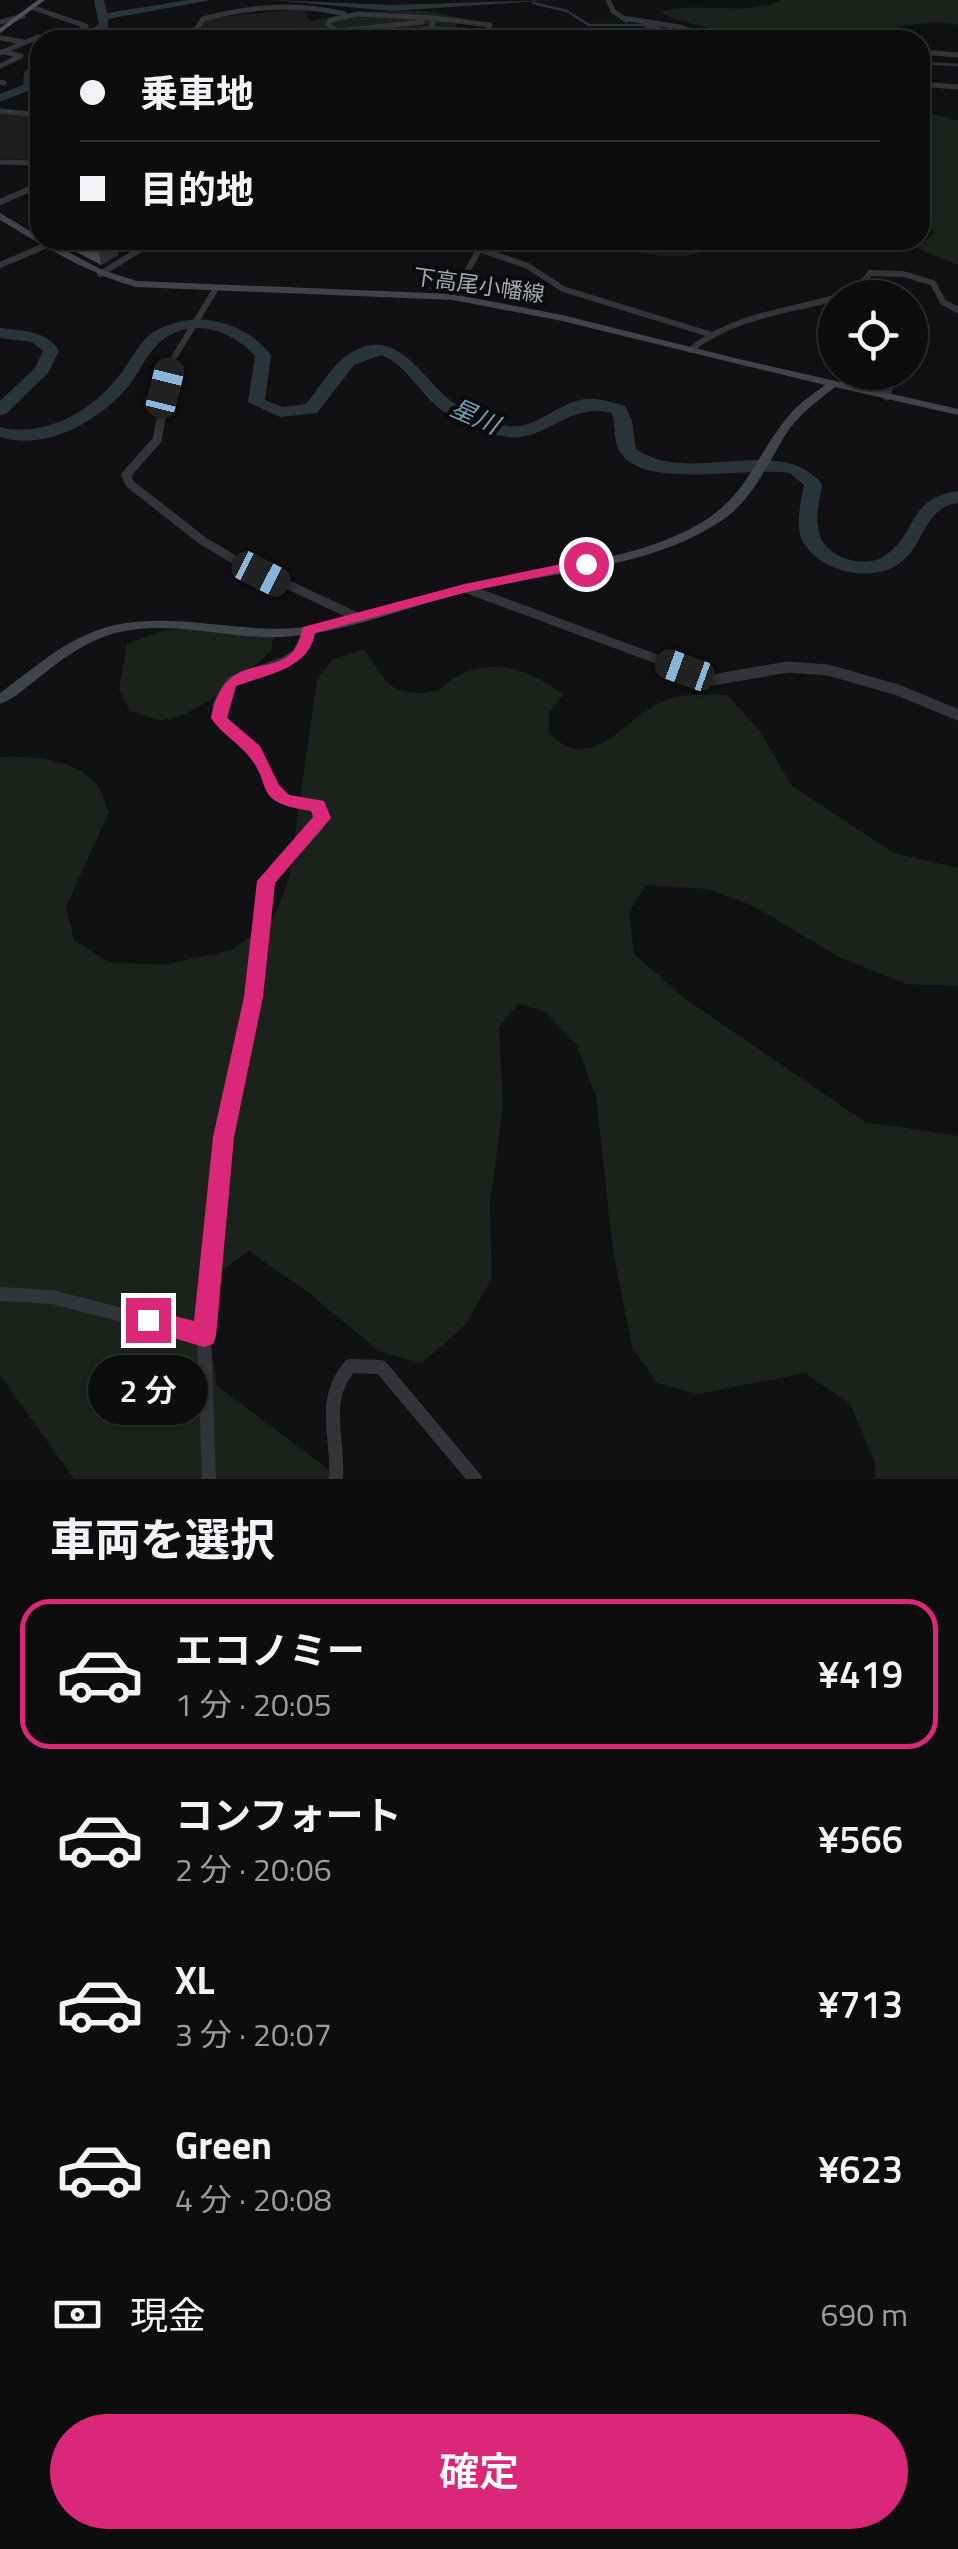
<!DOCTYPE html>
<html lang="ja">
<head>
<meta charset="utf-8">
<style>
  body { margin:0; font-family:"Titillium Web","Noto Sans JP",sans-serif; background:#1b1b1c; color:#f1f3f6; height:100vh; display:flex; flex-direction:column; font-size:38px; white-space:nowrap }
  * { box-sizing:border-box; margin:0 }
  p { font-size:32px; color:#9a9c9e }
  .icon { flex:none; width:55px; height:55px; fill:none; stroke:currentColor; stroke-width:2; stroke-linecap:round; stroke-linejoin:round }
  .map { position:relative; height:1479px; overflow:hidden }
  .drawer { display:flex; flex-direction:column; background:#0d0d0e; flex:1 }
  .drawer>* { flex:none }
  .hud { position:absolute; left:30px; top:30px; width:900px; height:220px; border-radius:30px; box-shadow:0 2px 8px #0004,0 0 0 2px #2d2d2e; display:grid; align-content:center; height:220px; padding:0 50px; background:#0d0d0e }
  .tools { position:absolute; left:818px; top:280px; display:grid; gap:20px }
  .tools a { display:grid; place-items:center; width:110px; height:110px; border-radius:50%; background:#0d0d0e; box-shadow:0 2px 8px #0004,0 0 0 2px #2d2d2e; font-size:50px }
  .end { position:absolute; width:45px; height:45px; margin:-22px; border:12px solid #db2777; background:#fff; box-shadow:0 0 0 5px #fff }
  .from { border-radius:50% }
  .bubble { position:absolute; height:70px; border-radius:35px; background:#0d0d0e; box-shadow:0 2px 8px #0004,0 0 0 2px #2d2d2e; font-size:32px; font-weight:600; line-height:70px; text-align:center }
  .car { position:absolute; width:30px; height:60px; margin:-30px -15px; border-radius:12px; box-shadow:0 0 8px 2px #0007; background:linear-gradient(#222 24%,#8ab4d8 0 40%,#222 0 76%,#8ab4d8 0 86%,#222 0) }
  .hud b { display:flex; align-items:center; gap:35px; height:95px; font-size:38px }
  .hud b+b { border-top:2px solid #2d2d2e }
  .hud i { width:25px; height:25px; background:#f1f3f6 }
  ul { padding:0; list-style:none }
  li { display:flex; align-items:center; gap:30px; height:150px; margin:0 20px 15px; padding:0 30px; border:5px solid transparent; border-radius:30px }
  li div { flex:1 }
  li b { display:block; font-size:38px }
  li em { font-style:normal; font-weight:600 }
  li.on { border-color:#db2777 }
  li>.icon { width:90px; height:90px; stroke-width:1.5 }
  h2 { padding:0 50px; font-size:45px; line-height:120px }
  .pay { display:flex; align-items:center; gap:25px; height:110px; padding:0 50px; font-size:38px }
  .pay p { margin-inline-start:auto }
  .primary-button { display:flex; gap:20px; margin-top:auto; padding:20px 50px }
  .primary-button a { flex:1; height:115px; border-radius:60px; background:#db2777; color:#fff; font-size:40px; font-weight:600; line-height:115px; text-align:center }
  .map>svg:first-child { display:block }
  .built { fill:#1d1d20 }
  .green { fill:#1b221b }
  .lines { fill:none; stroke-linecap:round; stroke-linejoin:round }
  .stream { stroke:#293438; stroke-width:2.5 }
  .river { fill:#293438; fill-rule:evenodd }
  .street-far4 { stroke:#323438; stroke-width:5 }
  .street-far3 { stroke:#323438; stroke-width:6 }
  .street-far2 { stroke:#323438; stroke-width:9 }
  .street-far1 { stroke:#323438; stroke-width:11 }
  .street { stroke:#323438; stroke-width:14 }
  .secondary { fill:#404348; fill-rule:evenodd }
  .primary { fill:#4e5157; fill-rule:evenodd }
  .wall { fill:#47484e }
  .shaded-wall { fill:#2d2e32 }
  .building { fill:#515359; stroke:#5d6067; stroke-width:2.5 }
  .route { fill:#db2777 }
  .labels { text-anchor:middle; stroke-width:8; stroke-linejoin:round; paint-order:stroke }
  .far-street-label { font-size:22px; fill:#a2aab4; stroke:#0c0c0e }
  .far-water-label { font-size:25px; font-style:italic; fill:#779fb1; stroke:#0c0c0e }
</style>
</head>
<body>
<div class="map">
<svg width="958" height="1479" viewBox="0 0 958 1479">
  <rect width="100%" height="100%" fill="#111113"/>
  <path class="built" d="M306,8L307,18L320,26L309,40H194L203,21L213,18Z
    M0,112L40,116V153L35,160L0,158Z"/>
  <path class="green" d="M781,0H958V25C931,17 879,31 851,38C820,46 684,30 661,12C699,0 744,18 781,0Z
    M428,11L465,19L454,27L455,35L465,40H278C309,10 386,10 428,11Z
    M920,110L958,121V265L917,248L934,232L920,221Z
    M609,240H723C700,265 636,258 609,240Z
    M218,627L257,629L273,638L271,651C244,675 199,716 162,720C153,720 139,713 130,711L119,690L127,644L166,630Z
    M364,649C372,660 381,678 392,686C402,694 426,695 437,690C444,688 450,680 456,677C493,656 534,670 563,695L549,712V733C592,777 623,719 663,701C681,693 707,695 727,695L759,730L792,786L894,853L958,868V986L906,984L841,958L753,906L708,889L646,885L629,912L634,954L684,998L865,1122L958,1136V1479H875V1462L850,1404L805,1373L698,1394L657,1383L632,1347L613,1251L596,1096L576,1044L544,1011L518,1004L499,1027L503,1107L490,1204L492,1278L466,1324L422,1363L380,1352L309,1293L249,1251L214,1276L208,1329L217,1386L341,1479H74L0,1375V757C32,756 70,758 95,782C102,789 105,803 109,812L66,907L74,940L108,962L163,965L232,950L273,920L289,878L317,679L332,660Z"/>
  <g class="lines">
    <path class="stream" d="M533,3L567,11L589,25H651L689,40
      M920,63L958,65"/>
    <path class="river" d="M94,0H104L107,13L188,0H211L108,19V27L88,40H76L99,24Z
      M272,0L391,5L554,0L391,11Z
      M40,58L32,89L0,102V94L23,85L24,73Z
      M197,319C228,321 252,331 271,355L265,400L282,407L306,404C319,389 329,369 345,357C391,322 417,370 446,397C462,411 487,424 508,426C537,430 558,401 587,399C600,398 613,403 625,406L632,421L636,449C691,487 778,432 822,484C820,499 815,516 819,532C824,557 864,570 884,556C919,534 905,499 958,491V503C924,507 925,545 900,563C872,584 818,572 802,540C795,524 801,502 804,485L790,473C751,466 643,491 620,452C613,441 616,426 612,413C566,401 546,445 502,436C476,430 451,420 432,402C415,385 403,363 381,355L354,365L317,413L280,417L248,402L255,356C230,328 187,316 158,344C144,357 138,376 126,389C96,423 45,451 0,437V427C44,438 91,412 118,377C130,363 137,344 152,333C165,324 181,321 197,319Z
      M0,328C22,331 47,330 59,351L48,373L6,414L0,415V401L35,368L43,351L32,342L0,338Z"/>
    <path class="street-far4" d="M608,0L613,11L626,20
      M34,8L86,26L70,38
      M358,14L433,18L432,29L344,39L328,24L330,20Z
      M623,18L679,27L721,40
      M0,22L23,16
      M432,29L487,31L490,25L433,18
      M339,31L422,22
      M0,38L24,42
      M189,40L203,19C250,6 296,2 344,14
      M626,40L657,31L647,26
      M920,52L958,55
      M0,53L38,37L75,40
      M0,66L21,56L4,52
      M0,82L4,83
      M920,84L958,87
      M0,111L40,115
      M0,162L40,163"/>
    <path class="street-far3" d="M0,202L32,188L40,179
      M453,240L528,266L563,289L709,334
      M233,247L238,240
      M0,265L47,245
      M100,274L156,240
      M453,297L480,248
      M838,298L858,288L870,273L903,274L933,283L943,302L958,310
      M690,350C733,316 784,312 835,298
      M167,386L172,361L215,290
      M888,386L889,372"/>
    <path class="street-far2" d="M168,384L157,440L126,475L130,484L203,541L235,560L359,618
      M887,396L888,384
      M465,588L670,664
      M280,664L297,653L308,630"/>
    <path class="street-far1" d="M664,662L712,680L788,667L828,670L898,690L958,715
      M249,1022L268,878L318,827L322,818L318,806L289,801L276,792L253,750L223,721L218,705L231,682L285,662"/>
    <path class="street" d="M0,1294L52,1297L204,1336
      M209,1479L204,1336L224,1137L249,1019
      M336,1479C339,1437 320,1401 350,1366L381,1367L475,1479"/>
    <path class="secondary" d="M0,213L40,237V240H46L102,270L137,281L453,294L562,315L743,360L958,409V415L835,387C819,400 803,411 790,428C769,459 756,496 724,519C651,569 555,571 471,591C407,606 346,634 280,637C226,639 169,619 115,633C86,641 60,660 37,679C25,688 14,699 0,704V693C28,673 55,648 88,634C157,604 233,636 305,627C360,620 412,597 466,584C539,567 618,564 686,531C749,500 750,462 790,414C800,403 813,394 825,385L562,321L453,300L136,287C86,273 44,246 0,220Z"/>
    <path class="primary" d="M38,0H45L0,33V28Z"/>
  </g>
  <path class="wall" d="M65,240H116L118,255L101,265L67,247Z"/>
  <path class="shaded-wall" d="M109,240H116L118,255L101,265L98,247Z"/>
  <path class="building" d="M84,240H109L98,247Z"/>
  <path class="route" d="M586,559L591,561V566L467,592L315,633C309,669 266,675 236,686L227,718L260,746L279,785L289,795L324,801L331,818L275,883L263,997L234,1137L216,1336L213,1344L204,1347L140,1328L137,1320L140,1312L148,1309L194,1321L213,1137L244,997L257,881L313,817L311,811C247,801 277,785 245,752C233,739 221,733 211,718C225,644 280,683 298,643C301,638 301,632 303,627L465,584Z"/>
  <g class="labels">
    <g class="far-street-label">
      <text transform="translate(479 285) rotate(8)" y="8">下高尾小幡線</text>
    </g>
    <g class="far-water-label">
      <text transform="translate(475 416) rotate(24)" y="9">星川</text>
    </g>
  </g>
</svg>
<div class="tools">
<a><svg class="icon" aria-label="locate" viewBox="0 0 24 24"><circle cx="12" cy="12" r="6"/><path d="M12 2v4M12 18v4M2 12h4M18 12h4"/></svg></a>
</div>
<i class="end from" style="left:586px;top:564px"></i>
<i class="end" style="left:148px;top:1320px"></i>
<div class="bubble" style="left:88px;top:1355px;width:120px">2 分</div>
<i class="car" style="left:165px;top:388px;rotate:14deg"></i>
<i class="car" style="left:261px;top:574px;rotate:117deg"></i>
<i class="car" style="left:685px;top:670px;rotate:290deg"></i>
<div class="hud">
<b><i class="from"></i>乗車地</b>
<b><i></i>目的地</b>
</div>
</div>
<section class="drawer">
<h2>車両を選択</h2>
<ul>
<li class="on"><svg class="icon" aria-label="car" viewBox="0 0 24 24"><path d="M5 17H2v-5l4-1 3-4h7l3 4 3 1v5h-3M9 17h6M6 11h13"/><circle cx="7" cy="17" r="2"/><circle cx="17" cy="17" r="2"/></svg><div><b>エコノミー</b><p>1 分 · 20:05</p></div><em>¥419</em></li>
<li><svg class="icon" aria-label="car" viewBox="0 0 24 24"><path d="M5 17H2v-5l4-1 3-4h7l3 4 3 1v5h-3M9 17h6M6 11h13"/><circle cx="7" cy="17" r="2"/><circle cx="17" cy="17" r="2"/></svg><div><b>コンフォート</b><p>2 分 · 20:06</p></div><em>¥566</em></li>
<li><svg class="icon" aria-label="car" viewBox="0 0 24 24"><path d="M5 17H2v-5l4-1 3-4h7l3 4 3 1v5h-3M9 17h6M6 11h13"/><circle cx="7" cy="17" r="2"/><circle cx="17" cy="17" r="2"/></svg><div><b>XL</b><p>3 分 · 20:07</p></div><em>¥713</em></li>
<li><svg class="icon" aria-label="car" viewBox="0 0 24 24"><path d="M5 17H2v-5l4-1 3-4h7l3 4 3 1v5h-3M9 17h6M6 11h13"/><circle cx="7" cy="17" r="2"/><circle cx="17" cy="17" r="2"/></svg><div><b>Green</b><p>4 分 · 20:08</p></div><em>¥623</em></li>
</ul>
<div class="pay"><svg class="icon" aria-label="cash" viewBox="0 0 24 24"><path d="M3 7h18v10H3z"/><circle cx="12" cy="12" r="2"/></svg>現金<p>690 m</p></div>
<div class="primary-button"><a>確定</a></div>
</section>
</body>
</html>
